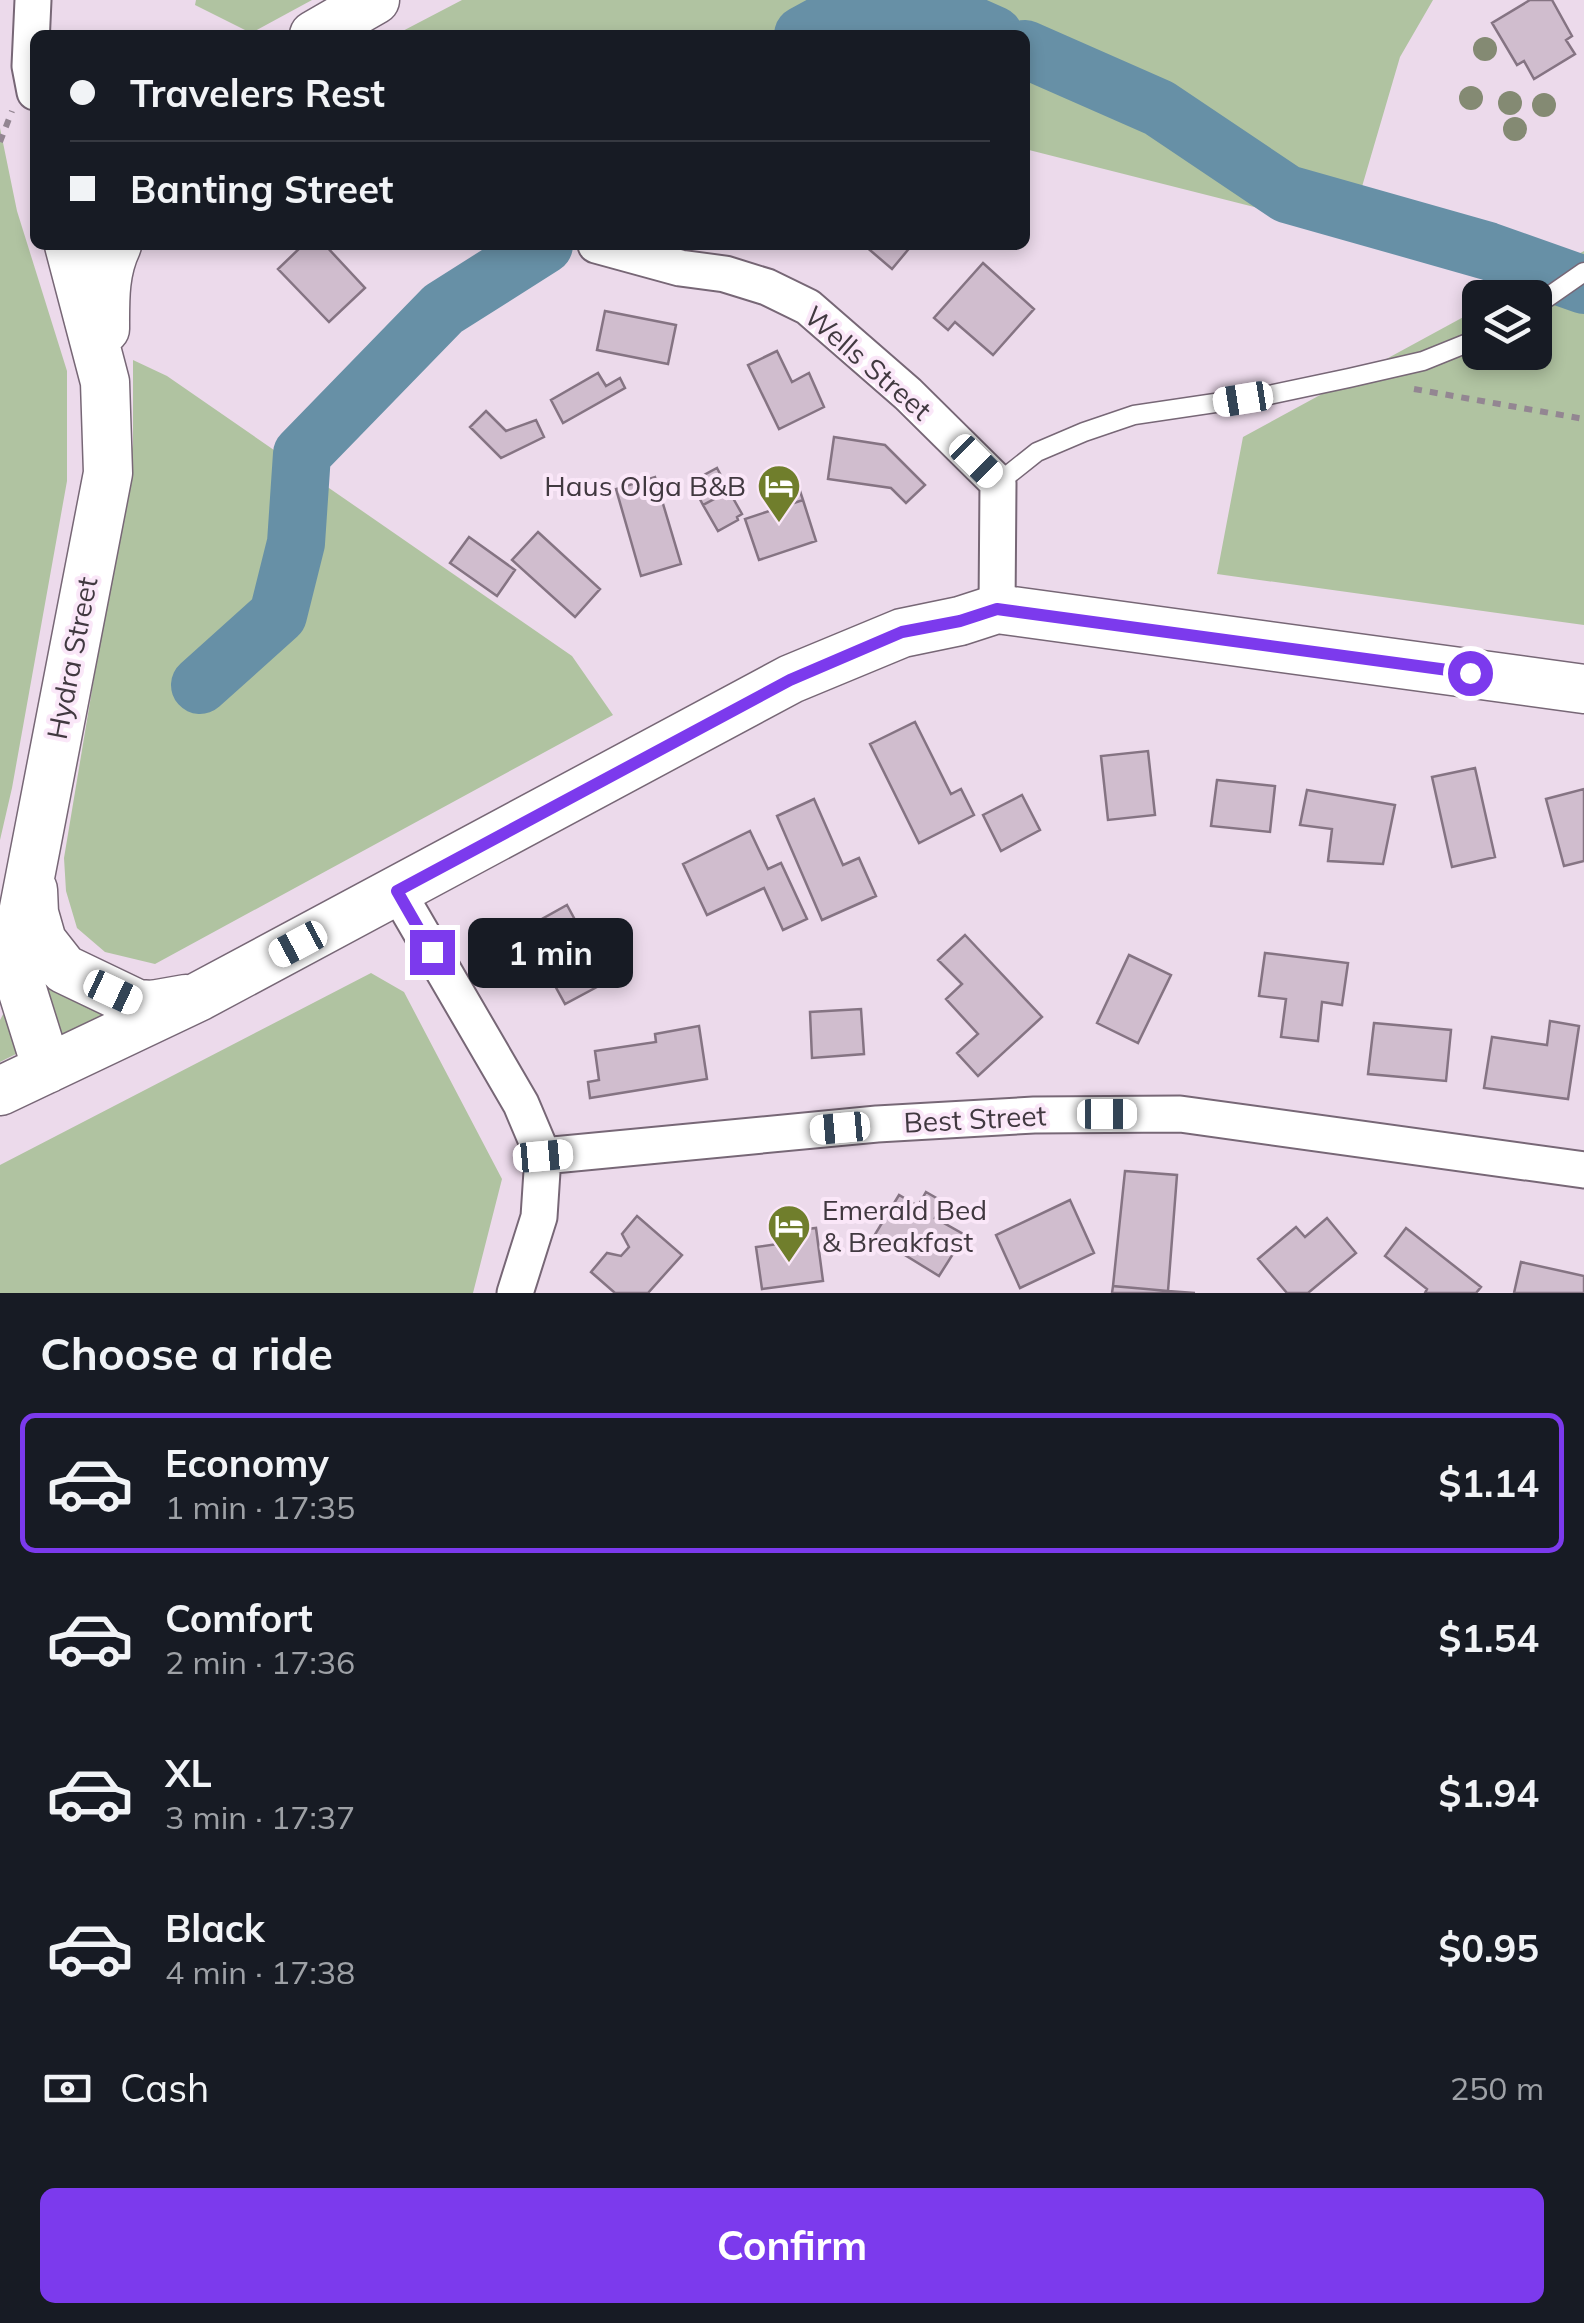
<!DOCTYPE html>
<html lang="en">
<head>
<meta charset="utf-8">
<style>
  body { margin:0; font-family:Mulish,sans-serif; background:#20242c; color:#f1f3f6; height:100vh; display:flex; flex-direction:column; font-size:38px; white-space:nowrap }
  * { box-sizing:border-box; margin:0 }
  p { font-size:32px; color:#9ea1a6 }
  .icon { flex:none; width:55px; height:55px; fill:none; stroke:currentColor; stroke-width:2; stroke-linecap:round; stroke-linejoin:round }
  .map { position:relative; height:1293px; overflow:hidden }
  .side { display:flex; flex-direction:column; background:#171b24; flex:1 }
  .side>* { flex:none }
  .top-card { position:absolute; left:30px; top:30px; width:1000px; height:220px; border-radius:15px; box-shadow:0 5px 15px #0003; display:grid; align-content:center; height:220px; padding:0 40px; background:#171b24 }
  .fabs { position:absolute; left:1462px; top:280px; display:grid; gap:20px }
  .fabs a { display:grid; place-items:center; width:90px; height:90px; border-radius:15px; background:#171b24; box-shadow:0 5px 15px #0003; font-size:50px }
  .end { position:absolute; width:45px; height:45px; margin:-22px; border:12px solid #7c3aed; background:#fff; box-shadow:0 0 0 5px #fff }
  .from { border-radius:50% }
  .bubble { position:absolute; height:70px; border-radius:15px; background:#171b24; box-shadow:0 5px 15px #0003; font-size:32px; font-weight:700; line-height:70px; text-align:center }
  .car { position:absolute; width:30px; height:60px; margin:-30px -15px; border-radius:12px; box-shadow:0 0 8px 2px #0007; background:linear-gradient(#fff 24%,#345 0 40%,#fff 0 76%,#345 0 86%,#fff 0) }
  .top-card b { display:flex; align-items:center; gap:35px; height:95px; font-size:38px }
  .top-card b+b { border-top:2px solid #363941 }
  .top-card i { width:25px; height:25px; background:#f1f3f6 }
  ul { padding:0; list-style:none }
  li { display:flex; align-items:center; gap:30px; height:140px; margin:0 20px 15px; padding:0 20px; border:5px solid transparent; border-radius:15px }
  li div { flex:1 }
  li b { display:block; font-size:38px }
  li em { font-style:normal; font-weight:700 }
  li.on { border-color:#7c3aed }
  li>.icon { width:90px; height:90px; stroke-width:1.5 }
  h2 { padding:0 40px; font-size:45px; line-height:120px }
  .pay { display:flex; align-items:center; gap:25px; height:110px; padding:0 40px; font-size:38px }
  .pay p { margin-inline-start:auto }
  .button { display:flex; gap:20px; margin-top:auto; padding:20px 40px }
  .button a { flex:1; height:115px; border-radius:15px; background:#7c3aed; color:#fff; font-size:40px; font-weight:700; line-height:115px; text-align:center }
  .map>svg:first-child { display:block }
  .green { fill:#b0c3a1 }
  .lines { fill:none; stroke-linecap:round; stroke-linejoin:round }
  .river { stroke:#6790a6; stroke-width:58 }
  .building { fill:#d0bdce; stroke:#857483; stroke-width:2.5 }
  .lane-casing { stroke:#776776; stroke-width:21 }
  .street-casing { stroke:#776776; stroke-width:39 }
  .secondary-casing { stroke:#776776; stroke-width:51 }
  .path { stroke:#938692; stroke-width:6; stroke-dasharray:8 8; stroke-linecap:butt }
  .lane { stroke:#fff; stroke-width:18 }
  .street { stroke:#fff; stroke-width:35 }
  .secondary { stroke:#fff; stroke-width:48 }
  .tree { fill:#848a73 }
  .route { stroke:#7c3aed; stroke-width:12 }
  .labels { text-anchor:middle; stroke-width:8; stroke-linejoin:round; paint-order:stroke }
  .street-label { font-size:28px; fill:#413940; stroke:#fae7f8 }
  .poi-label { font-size:28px; fill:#413940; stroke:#fae7f8; text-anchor:end }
</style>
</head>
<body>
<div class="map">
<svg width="1584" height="1293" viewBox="0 0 1584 1293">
  <rect width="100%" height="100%" fill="#ecdaeb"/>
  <path class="green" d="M196,0H312L251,33L195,5Z
    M462,0H1433L1400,57L1349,231L1025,149V35H395Z
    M0,128L17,211L67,371V481L12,788L0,840Z
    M1584,251V625L1217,574L1243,437L1480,308V352H1535V298L1499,297Z
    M133,360L167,376L572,656L613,715L155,964L105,952L77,928L66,891L64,858L133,444Z
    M37,946L119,1008L49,1040Z
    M371,973L404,992L502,1179L473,1293H0V1165Z
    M7,1007L22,1051L0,1062V1020Z"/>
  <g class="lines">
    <path class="river" d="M803,35L823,24L920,2L994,35
      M1025,49L1159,108L1287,194L1488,251L1584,285
      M200,685L278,615L296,543L302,454L443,309L544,245"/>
  </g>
  <path class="building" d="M1530,0H1552L1572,36L1566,40L1575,54L1534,79L1524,61L1517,65L1492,23Z
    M303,245H325L365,288L329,322L278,269Z
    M864,245H912L892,269Z
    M983,263L1034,309L993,355L955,322L948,330L934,318Z
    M605,311L676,325L668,364L597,350Z
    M777,351L792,382L809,373L824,407L779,429L748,365Z
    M598,373L606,386L620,378L625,388L563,423L551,400Z
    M486,411L506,431L536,420L544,437L501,458L470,427Z
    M834,437L885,445L925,485L906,503L891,488L828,479Z
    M717,468L729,491L703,505L691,482Z
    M655,477L681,564L641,576L616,489Z
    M798,485L803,500L773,510L769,495Z
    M729,491L742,514L737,517L738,520L718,531L703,505Z
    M803,500L816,541L759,560L745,519Z
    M538,532L600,589L575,617L512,560Z
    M469,537L515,570L497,596L450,563Z
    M915,722L951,794L961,789L974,815L919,843L870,744Z
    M1148,751L1155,815L1108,820L1101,756Z
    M1475,768L1495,857L1452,867L1432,777Z
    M1217,780L1275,786L1270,832L1211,826Z
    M1584,789V861L1564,866L1546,799Z
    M1307,790L1395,805L1383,864L1328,861L1332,829L1300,825Z
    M1022,795L1040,830L1001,851L983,815Z
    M814,799L843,865L859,858L876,896L822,920L777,816Z
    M750,831L768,869L781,863L807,919L783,930L764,888L707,915L683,864Z
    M567,905L608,981L565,1004L524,929Z
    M965,935L1042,1017L978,1076L957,1053L978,1034L946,999L962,984L938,960Z
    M1265,953L1348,963L1342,1005L1322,1002L1318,1041L1281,1037L1286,999L1259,996Z
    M1129,955L1171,975L1138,1043L1097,1023Z
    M861,1009L864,1054L812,1058L810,1012Z
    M1550,1021L1579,1026L1568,1099L1484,1088L1492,1037L1547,1045Z
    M1374,1023L1451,1030L1446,1081L1368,1074Z
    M699,1026L707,1079L590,1098L588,1082L599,1080L595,1051L656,1042L655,1034Z
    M1125,1171L1177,1175L1168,1291L1113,1286Z
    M926,1192L945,1203L935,1218L965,1235L939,1276L874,1236L899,1195L918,1206Z
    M1070,1200L1094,1253L1020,1288L996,1235Z
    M637,1216L682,1255L648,1293H615L591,1272L607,1253L621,1256L629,1247L622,1234Z
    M1327,1218L1356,1253L1308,1293H1287L1258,1259L1296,1227L1305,1237Z
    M816,1228L823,1281L762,1289L756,1247L785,1243L783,1232Z
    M1406,1228L1481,1287L1476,1293H1425L1427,1289L1385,1256Z
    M1521,1262L1584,1276V1293H1514Z
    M1113,1286L1168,1291L1195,1293H1112Z"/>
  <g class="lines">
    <g class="lane-casing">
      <path id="lane" d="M1535,306L1584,272
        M998,483L1037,452L1084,432L1134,415L1269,395L1349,378L1423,361L1480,338"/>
    </g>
    <g class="street-casing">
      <path id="street" d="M33,0L30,66L35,92
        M596,245L680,268L725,274L767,287L808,307L908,394L998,483L997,609
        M397,891L521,1104L543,1156L539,1217L515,1293
        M543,1156L877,1124L1034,1115L1180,1114L1584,1170"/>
    </g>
    <g class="secondary-casing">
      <path id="secondary" d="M314,35L375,0
        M105,329C105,300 104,272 117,245
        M33,890L34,913L42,941L64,969L137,1004L152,1005L186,999
        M47,1069L15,967L19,934L108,473L105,382L69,245
        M0,1091L198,997L791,679L902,633L960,621L997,609L1584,689"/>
    </g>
    <path class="path" d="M0,142L12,111
      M1414,389L1584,419"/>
    <use href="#lane" class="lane"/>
    <use href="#street" class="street"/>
    <use href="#secondary" class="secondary"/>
  </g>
  <g class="tree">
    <circle cx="1485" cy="49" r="12"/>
    <circle cx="1471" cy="98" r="12"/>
    <circle cx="1510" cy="103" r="12"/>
    <circle cx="1544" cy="105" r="12"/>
    <circle cx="1515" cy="129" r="12"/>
  </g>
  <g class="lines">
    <path class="route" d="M432,952L397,891L790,680L902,632L960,621L997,609L1470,673"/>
  </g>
  <defs>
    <g id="hotel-pin" transform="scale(2.25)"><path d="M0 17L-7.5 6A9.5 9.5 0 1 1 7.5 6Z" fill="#707e2c" stroke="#fae7f8"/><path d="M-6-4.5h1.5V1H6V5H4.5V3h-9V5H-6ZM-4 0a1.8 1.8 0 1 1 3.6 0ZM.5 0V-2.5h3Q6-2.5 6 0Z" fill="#fff"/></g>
  </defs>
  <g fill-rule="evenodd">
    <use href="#hotel-pin" x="779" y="486"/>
    <use href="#hotel-pin" x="789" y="1226"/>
  </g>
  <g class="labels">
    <g class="street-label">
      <text transform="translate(868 363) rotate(41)" y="10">Wells Street</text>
      <text transform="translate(72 658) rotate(-79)" y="10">Hydra Street</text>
      <text transform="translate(975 1119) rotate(-3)" y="10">Best Street</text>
    </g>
    <g class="poi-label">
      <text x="746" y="496">Haus Olga B&amp;B</text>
      <text x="822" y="1220" text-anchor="start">Emerald Bed<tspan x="822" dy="32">&amp; Breakfast</tspan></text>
    </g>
  </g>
</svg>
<div class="fabs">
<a><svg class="icon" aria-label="layers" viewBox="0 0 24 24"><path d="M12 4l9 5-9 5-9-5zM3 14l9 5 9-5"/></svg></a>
</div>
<i class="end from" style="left:1470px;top:673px"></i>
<i class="end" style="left:432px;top:952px"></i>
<div class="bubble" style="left:468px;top:918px;width:165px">1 min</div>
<i class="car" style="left:1243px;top:399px;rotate:261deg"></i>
<i class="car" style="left:976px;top:461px;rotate:135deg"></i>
<i class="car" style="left:298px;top:944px;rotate:242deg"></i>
<i class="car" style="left:113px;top:992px;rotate:115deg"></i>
<i class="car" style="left:1107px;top:1114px;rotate:90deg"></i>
<i class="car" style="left:840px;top:1128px;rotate:265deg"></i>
<i class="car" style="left:543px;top:1156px;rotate:85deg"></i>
<div class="top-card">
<b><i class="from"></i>Travelers Rest</b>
<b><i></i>Banting Street</b>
</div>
</div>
<section class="side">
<h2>Choose a ride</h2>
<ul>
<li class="on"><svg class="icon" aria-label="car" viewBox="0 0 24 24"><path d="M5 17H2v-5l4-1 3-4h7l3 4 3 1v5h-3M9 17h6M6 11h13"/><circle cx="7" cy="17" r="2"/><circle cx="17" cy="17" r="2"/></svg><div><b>Economy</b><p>1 min · 17:35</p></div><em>$1.14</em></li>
<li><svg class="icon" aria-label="car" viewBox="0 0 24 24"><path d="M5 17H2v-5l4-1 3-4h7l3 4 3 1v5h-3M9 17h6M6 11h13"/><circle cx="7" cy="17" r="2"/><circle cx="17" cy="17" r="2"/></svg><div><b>Comfort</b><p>2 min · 17:36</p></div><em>$1.54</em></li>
<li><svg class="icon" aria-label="car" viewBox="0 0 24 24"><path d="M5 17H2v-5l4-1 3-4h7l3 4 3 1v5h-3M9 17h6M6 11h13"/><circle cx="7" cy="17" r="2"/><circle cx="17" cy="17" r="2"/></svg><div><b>XL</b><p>3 min · 17:37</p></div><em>$1.94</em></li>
<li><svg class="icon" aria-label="car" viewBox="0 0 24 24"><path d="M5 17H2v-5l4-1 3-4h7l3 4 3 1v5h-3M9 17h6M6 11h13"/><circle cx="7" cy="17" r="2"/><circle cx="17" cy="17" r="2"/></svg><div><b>Black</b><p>4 min · 17:38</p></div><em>$0.95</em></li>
</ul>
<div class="pay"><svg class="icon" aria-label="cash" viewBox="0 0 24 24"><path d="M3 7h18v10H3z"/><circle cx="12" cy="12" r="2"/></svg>Cash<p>250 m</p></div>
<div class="button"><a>Confirm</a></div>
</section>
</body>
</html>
